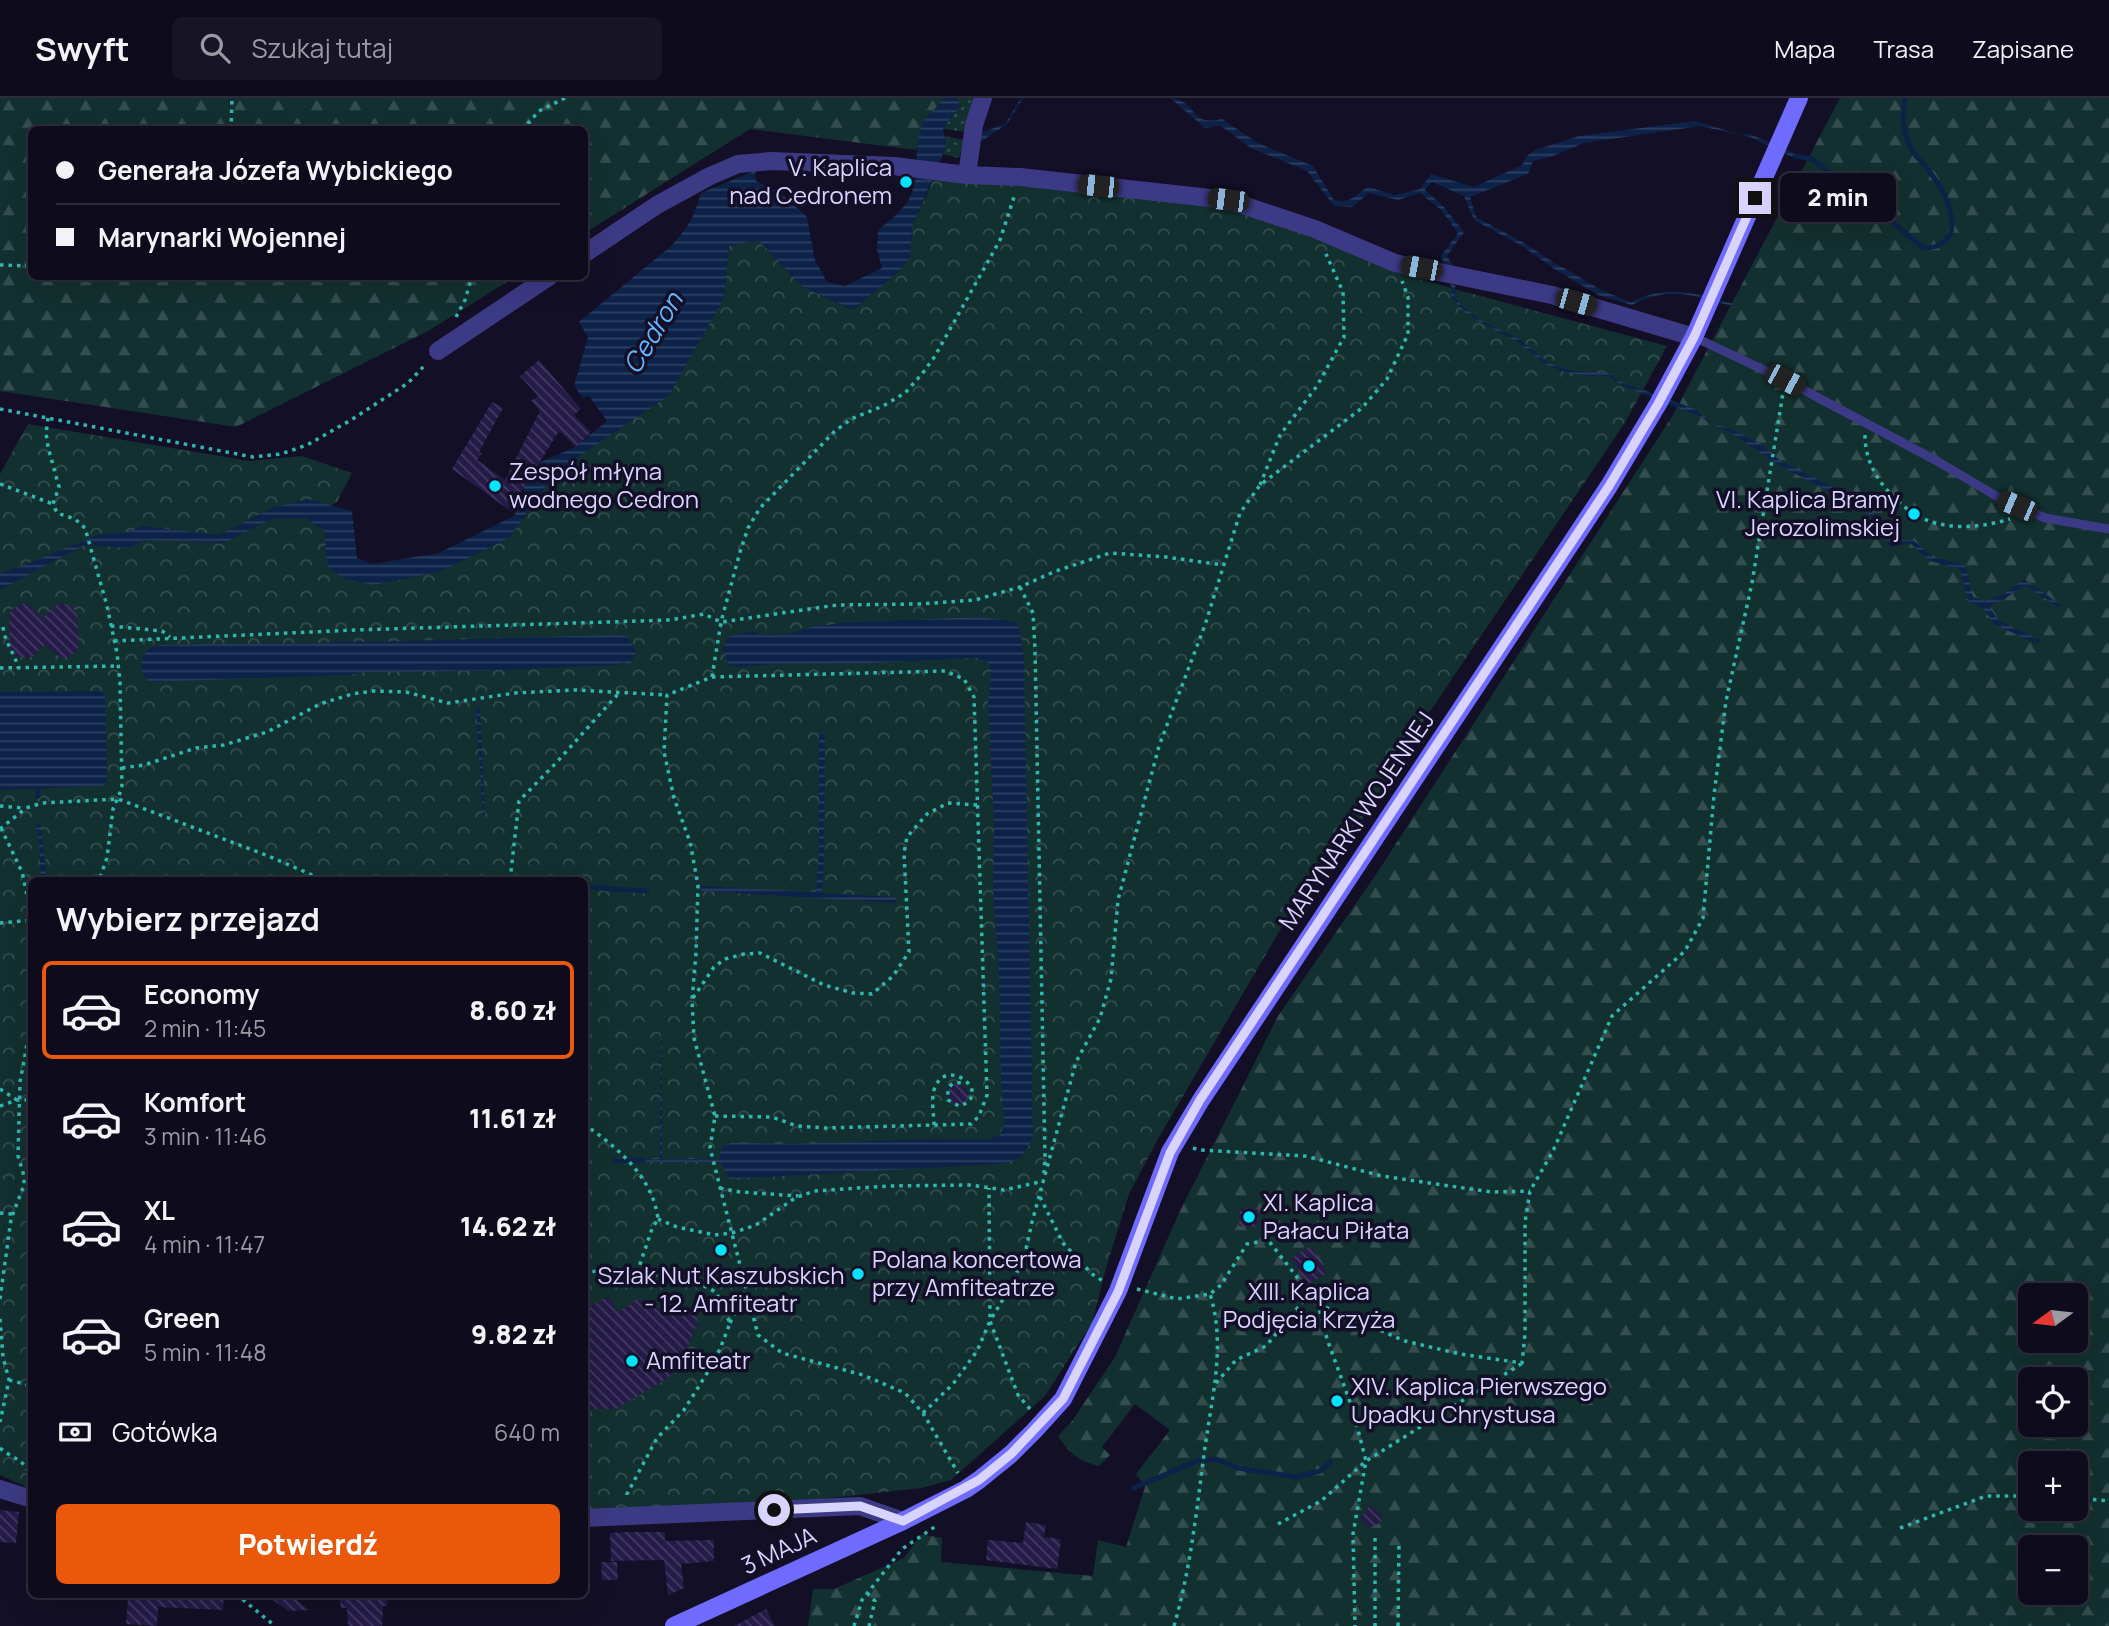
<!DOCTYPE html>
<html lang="pl">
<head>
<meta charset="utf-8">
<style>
  body { margin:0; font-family:Manrope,sans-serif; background:#171425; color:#f1f3f6; height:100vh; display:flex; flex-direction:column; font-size:26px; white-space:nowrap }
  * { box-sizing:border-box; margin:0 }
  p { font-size:23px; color:#9b9ba3 }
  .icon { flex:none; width:38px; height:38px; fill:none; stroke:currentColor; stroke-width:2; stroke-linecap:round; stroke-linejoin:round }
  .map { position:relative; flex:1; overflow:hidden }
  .side { position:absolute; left:28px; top:779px; width:560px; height:721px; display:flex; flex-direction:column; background:#0e0b1c; border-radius:10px; box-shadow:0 7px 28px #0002,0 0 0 2px #2e2b3b }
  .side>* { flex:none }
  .guide { position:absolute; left:28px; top:28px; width:560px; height:154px; border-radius:10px; box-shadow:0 7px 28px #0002,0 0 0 2px #2e2b3b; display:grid; align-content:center; height:154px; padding:0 28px; background:#0e0b1c }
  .needle { width:46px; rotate:255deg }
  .tools { position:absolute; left:2018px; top:1185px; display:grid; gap:14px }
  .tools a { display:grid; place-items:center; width:70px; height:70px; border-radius:10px; background:#0e0b1c; box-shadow:0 7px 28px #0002,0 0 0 2px #2e2b3b; font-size:35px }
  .end { position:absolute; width:32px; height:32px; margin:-16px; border:9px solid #d9d4ff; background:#111; box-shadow:0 0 0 4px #111 }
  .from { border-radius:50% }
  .bubble { position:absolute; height:49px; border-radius:10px; background:#0e0b1c; box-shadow:0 7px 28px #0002,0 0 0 2px #2e2b3b; font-size:23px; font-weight:800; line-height:49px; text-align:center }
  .car { position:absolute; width:21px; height:42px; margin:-21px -10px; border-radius:9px; box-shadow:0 0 5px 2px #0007; background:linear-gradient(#222 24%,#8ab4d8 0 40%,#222 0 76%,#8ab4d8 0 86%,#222 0) }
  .guide b { display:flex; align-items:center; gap:24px; height:66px; font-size:26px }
  .guide b+b { border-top:2px solid #2e2b3b }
  .guide i { width:18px; height:18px; background:#f1f3f6 }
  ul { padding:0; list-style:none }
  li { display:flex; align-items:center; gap:21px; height:98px; margin:0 14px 10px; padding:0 14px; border:4px solid transparent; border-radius:10px }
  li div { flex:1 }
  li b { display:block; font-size:26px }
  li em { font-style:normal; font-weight:800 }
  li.on { border-color:#ea580c }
  li>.icon { width:63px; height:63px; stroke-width:1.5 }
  h2 { padding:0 28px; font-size:32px; line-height:84px }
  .pay { display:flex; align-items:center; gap:18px; height:77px; padding:0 28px; font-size:26px }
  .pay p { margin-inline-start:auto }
  .button { display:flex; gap:14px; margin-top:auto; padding:14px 28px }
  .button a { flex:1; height:80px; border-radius:10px; background:#ea580c; color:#fff; font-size:28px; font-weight:800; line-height:80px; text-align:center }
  header { display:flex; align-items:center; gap:42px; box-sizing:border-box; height:98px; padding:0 35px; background:#0e0b1c; border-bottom:2px solid #2e2b3b }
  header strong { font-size:33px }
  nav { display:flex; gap:38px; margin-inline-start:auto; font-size:24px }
  .search { width:490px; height:63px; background:#171425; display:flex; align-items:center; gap:18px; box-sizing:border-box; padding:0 24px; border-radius:10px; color:#9b9ba3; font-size:26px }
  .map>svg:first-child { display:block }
  .grass { fill:url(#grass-dots) }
  .forest { fill:url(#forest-firs); fill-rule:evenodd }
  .park { fill:url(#park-crowns) }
  .water { fill:url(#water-rules) }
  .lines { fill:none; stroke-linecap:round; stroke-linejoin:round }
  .stream { stroke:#0c2248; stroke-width:5 }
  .building { fill:url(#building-back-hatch) }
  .path { stroke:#2fb8b0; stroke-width:3.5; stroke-dasharray:3.5 5; stroke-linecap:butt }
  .service { stroke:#3d3a85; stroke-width:9 }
  .minor { stroke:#3d3a85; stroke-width:18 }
  .tertiary { stroke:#3d3a85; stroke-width:18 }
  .secondary { stroke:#6f6bff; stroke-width:18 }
  .route { stroke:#d9d4ff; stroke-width:9 }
  .poi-dot { fill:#00e5ff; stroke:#130f26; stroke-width:2.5 }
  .labels { text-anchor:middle; stroke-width:7; stroke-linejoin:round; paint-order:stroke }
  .poi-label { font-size:24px; fill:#d9d4ff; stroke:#130f26; text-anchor:start }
  .street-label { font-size:24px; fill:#d9d4ff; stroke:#130f26 }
  .water-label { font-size:26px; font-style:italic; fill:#62b6ff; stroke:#130f26 }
</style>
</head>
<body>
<header>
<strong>Swyft</strong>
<div class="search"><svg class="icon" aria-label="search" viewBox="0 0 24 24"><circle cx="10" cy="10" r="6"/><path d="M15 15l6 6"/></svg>Szukaj tutaj</div>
<nav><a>Mapa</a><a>Trasa</a><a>Zapisane</a></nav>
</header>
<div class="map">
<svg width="2109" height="1528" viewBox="0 0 2109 1528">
  <defs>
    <pattern id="grass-dots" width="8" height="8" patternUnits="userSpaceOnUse" patternTransform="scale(1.75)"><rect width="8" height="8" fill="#12302f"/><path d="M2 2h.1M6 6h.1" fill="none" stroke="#344d4e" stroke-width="1.8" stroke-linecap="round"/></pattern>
    <pattern id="forest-firs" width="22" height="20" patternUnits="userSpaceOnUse" patternTransform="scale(1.75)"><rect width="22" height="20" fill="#12302f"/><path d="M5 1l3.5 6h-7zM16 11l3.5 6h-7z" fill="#344d4e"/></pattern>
    <pattern id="park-crowns" width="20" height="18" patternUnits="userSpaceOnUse" patternTransform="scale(1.75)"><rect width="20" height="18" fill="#12302f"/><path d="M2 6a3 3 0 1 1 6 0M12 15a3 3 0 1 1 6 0" fill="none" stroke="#344d4e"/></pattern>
    <pattern id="water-rules" width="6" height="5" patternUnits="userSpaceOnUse" patternTransform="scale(1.75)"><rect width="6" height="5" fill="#0c2248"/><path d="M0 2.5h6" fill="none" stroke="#2f4163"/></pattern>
    <pattern id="building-back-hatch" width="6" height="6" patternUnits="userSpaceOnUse" patternTransform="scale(1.75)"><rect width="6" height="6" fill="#241b47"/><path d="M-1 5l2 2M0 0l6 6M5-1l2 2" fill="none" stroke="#433b63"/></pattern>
  </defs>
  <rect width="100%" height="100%" fill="#130f26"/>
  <path class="grass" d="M957,0H975L966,34L943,31L960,8Z
    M944,38L964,42L959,60L943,56L946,46Z"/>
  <path class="forest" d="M0,0H946L924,23L916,52L750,31L585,135L584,32H32V178L515,179L428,233L236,329L0,293Z
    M1840,0H2109V1528H808L813,1491H834L904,1460L921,1436L942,1440L941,1464L1093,1478L1098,1442L1126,1449L1145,1389L1136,1376L1170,1332L1135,1306L1102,1349L1110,1357L1099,1368C1077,1362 1071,1357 1058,1338L1072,1323L1115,1259L1179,1115L1278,918L1377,775L1673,317ZM2030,1197H2076V1242H2030ZM2030,1281H2076V1326H2030ZM2030,1365H2076V1410H2030ZM2030,1449H2076V1494H2030Z"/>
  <path class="park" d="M933,82L1021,87L1229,109L1308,134L1381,169L1458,192L1667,248L1626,323L1429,615L1377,703L1293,810L1158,1041L1129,1096L1106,1170L1092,1225L1045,1298L951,1382L921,1390L822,1401L585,1412L584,782H32L31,1391L0,1377V376L28,326L250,363L302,358L352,375L337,404L307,420L324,432L373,487L524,420L551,381L699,242L724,200L729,148L758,142L803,189L853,212L898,174L910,160L912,129Z"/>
  <path class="water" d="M944,0H957L960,8L943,31L946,46L943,56L912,129L910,160L898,174L853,212L803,189L758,142L729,148L724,200L671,294L667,299L572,363L551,381L509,440L439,474L373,487L345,481L328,470L324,433L306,420L271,421L224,445L144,442L129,450L84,447L0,492V475L32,464L100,436L127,434L143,428L219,437L272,410L308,401L352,413L357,460L372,466L439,455L514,418L524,397V390L539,365L575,349L607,323L589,298L583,300L574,288L588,239L579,224L670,149C689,129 693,121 701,95L755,73L756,83L782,96L807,119L815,162L827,184L845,188L882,170L877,152L878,132C889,123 902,113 909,101C921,80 912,49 923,25C928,15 940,8 944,0Z
    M1021,0H1023L1007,26L982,43L964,42L1006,25Z
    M1170,0C1199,3 1188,29 1222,21L1258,45L1313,68L1334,102C1352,106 1354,97 1368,89L1395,97L1420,91L1431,76L1474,89L1522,67L1527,58L1535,52L1579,38L1695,23L1742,37L1750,36L1796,56L1794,60L1750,39L1700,28L1584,45L1551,59L1533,63L1528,76L1470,99L1476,119L1526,146L1556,166L1566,171L1601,192L1631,204C1672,185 1693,196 1734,206L1732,208C1692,198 1671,187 1632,207L1598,197L1553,170L1522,148L1474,122L1464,98L1432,84L1425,92L1444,109L1464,134L1447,158L1453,168L1456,194L1454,197L1461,207L1482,223L1519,241L1549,265L1568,272L1611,276L1619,283L1690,309L1698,313L1710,324L1733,332L1761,346L1781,363L1868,407L1890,442H1913L1933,459L1965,467L1973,499L1985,503L2004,496L2024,481L2061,507L2059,510L2025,487L2003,502L1989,508L1998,522L2040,542L2038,546L1995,527L1983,510L1968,503L1960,471L1930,463L1910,445L1890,449L1867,413L1782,369L1734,337L1696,317L1621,287L1609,278H1591L1567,275L1545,266L1516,243L1479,224L1458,207L1450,196L1452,192L1441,158L1458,135L1441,112L1420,95L1398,102L1369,95L1352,109L1334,108L1307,73L1251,50L1221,28L1205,30Z
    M979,519L1016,524L1021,537L1024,562L1033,1039C1024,1058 1021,1063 1000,1066L730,1081L720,1064H637L636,1062L660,1061L661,933H662V1061H719L722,1049L731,1045L794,1046L930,1041L987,1042L1000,1037L1004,1026L1001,983L999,871L993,793L994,725L988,603L991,573L988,564L976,560L869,565L776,566L738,569L729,567L723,552L728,539L750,533L762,537L792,535L818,527H830L839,525Z
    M617,537L627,538L636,554L630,567L621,564L620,567L474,573L364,574L348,577L149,584C137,571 139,563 150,549L161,547L322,545L341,543L372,544Z
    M101,593L105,596L107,684L103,688L0,692V594Z
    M476,610H480L485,718L483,719Z
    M819,635H825L824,761L822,795L896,799V805L701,793V788L816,794L819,755Z
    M40,725L45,761L46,782H41L39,739L35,726Z"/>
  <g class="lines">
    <path class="stream" d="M1795,58L1812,61L1874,109L1922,149C1932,151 1939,149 1946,142C1953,135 1953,126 1951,117C1947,98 1938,84 1926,69C1920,62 1913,56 1910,48C1902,32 1902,17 1905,0
      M38,691V698
      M584,789L647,793
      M615,1063L643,1062
      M1206,1362L1216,1361L1238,1370L1296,1379L1320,1373L1330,1364
      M1134,1390L1199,1362"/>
  </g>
  <path class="building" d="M539,262L581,311L574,317L591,334L576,349L559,333L521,394L524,396L512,414L452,371L492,304L503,310L479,354L482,356L477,362L505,382L540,313L531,303L538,298L520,278Z
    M59,505L72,508L77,516L79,546L76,554L66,560L60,559L45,547L33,558L27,560L16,558L10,550L9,520L10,513L20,506H28L43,520L54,508Z
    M948 996a10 10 0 1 1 20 0a10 10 0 1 1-20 0Z
    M1240,1110L1259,1111L1257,1129L1239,1128Z
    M1309,1149H1312L1326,1173L1324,1177L1308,1186H1306L1292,1160Z
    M609,1198L618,1214L639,1201L682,1220L690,1209L698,1224L687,1250L672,1276L668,1280L616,1311H584V1212Z
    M1370,1407L1383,1417L1380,1425L1370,1430L1360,1421Z
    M0,1412L19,1414L16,1445L0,1444Z
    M1026,1424L1046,1427L1044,1439L1061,1441L1057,1471L986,1462L988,1442L1023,1445Z
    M628,1434H665V1443L714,1442V1463L681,1466L684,1490L668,1497L664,1462L611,1463L610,1435Z
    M601,1464H617L618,1482H602Z
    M135,1496H224L223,1512L158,1509L157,1528L126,1526L128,1501Z
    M265,1496H289L309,1512L288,1513Z
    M339,1496H387V1508H383L382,1528H348L347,1510H341Z
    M766,1511L775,1528H734Z"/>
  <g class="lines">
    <path class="path" d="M231,32L232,0
      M522,32L539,13L565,0
      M0,167L32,168
      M456,219L465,202L472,178
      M0,311L253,359L281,356L307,347L351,322L408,285L426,266
      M48,320L46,335L48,349L59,389L53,406L57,415L75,421L85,430L107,508L117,555L120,584L122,690L113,711L107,760L99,782
      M1865,337C1865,370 1885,394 1911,414
      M0,386L53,406
      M1260,387L1280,337L1317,288L1344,239L1343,194L1326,156
      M1917,418C1947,433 1979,430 2010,421
      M1020,489L1033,515L1035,551L1045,1059L1044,1075
      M111,528L162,533L170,539
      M3,529C5,546 15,555 18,570
      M114,543L355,532L670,522L704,516L721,524L837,507L919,506L975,502L1020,489L1056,473L1110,455L1166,459L1223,467
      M0,570L119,568
      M712,579L721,524L740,454L748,430L760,410L834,334L851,321L883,308L905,295L922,276L935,258L1000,142L1015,96
      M122,670L144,667L196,650L224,647L267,634L320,606L352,596L374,593L406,594L448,605L515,595L576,592L667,597
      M0,708L24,710
      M1,730L22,774L32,820
      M0,731L26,710L42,705L118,701L266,757L310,776L318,782
      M510,782L519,703L556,665L618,596
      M0,825L32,822
      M693,900L714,869L725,861L744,856L760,855L824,887L853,895L872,896L893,878L909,854L904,755L907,739L927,716L948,705L977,707
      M0,991L17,1002
      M0,1008L17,1002H32
      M715,1018L772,1019L797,1028L825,1030L971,1026L979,1018L987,997L974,599L964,581L945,573L712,579L667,597L664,654L674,700L690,744L698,787L696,855L692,902L694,940L715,1018L710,1050L758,1237L782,1255L863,1277L905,1295L923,1315L958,1375
      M584,1026C617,1049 653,1079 658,1121L652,1131L638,1172L704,1188L716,1194L730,1225L720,1251L709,1272L684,1312L657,1340L627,1396V1402
      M934,1027C934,1016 931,1003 934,992C945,955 996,997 959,1008L948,1002C947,992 949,983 961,985
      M1193,1050L1200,1052L1305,1058L1382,1078L1491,1094L1530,1093
      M720,1090L740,1094L798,1098
      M1040,1099L1063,1145L1092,1176L1103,1183
      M0,1115L12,1116
      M658,1121L677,1129L715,1137L732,1135L756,1127L795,1100L814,1093L888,1088L971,1087L1004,1092L1044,1083
      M584,1175L609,1171L638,1172
      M1137,1191L1177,1201L1210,1196L1221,1187L1247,1146L1268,1142L1318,1206L1327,1241L1353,1312L1366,1363L1353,1436L1355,1528
      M0,1201L11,1121L24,1087V1078L18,1058L20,984L29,936L32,910
      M1318,1206L1405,1243L1460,1256L1522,1265L1525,1236V1124L1530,1093L1553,1053L1612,918L1685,853L1703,820L1714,697L1726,603L1752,485L1783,295
      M0,1221L3,1259L9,1282L0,1324
      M730,1225L745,1194
      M9,1282L32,1288
      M1216,1285L1236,1262L1266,1248L1310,1195
      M1030,1311L1018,1297L990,1223L1012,1186L1026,1151L1032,1124L1076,964L1100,920L1111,881L1118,802L1159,648L1205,527L1240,415L1260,387L1362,310L1387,281L1408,236V199L1402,183
      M923,1315L953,1286L977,1253L990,1223L989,1090
      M0,1350C14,1362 26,1361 31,1381
      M2076,1400L2109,1403
      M1278,1426L1321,1403L1366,1363L1521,1266
      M1900,1430L1986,1398H2030
      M1375,1440V1528
      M867,1495L875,1503L869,1528
      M236,1496L275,1528
      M854,1528L862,1502L902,1451L936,1428
      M1174,1528C1191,1469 1197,1409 1205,1349C1212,1299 1226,1246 1210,1196
      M1398,1528L1399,1445"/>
    <path class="service" d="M1694,239L1785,282L1937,363L2003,402L2045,420L2109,431"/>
    <path class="minor" d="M967,77L974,27L983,0
      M584,156L657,107L710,78L738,66L772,63L894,68L967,77L1020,79L1228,102L1315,131L1395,165L1552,197L1694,239
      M438,253L550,178"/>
    <path class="tertiary" d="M0,1391L32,1401
      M584,1420L860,1408L903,1423"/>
    <path class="secondary" d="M674,1528L903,1423L966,1391L979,1382L1011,1356L1034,1333L1063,1301L1118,1193L1170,1054L1201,1002L1609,388L1658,306L1694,239L1799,0"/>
  </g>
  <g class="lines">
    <path class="route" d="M774,1412L860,1408L903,1423L979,1382L1011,1356L1063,1301L1118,1194L1170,1055L1200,1002L1609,388L1658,306L1694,239L1755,100"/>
  </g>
  <g class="poi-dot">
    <circle cx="906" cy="84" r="7"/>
    <circle cx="495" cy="388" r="7"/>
    <circle cx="1914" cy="416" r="7"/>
    <circle cx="1249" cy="1119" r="7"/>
    <circle cx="721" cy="1152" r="7"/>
    <circle cx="1309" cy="1168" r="7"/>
    <circle cx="858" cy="1176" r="7"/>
    <circle cx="632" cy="1263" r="7"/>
    <circle cx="1337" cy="1303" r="7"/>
  </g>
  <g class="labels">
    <g class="poi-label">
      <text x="892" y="78" text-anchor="end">V. Kaplica<tspan x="892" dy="28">nad Cedronem</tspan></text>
      <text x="509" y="382">Zespół młyna<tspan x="509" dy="28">wodnego Cedron</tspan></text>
      <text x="1900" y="410" text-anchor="end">VI. Kaplica Bramy<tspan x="1900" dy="28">Jerozolimskiej</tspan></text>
      <text x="1263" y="1113">XI. Kaplica<tspan x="1263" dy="28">Pałacu Piłata</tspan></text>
      <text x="872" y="1170">Polana koncertowa<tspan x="872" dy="28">przy Amfiteatrze</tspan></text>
      <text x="721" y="1186" text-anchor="middle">Szlak Nut Kaszubskich<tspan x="721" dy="28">- 12. Amfiteatr</tspan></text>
      <text x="1309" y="1202" text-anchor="middle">XIII. Kaplica<tspan x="1309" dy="28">Podjęcia Krzyża</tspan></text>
      <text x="646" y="1271">Amfiteatr</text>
      <text x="1351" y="1297">XIV. Kaplica Pierwszego<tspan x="1351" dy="28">Upadku Chrystusa</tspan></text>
    </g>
    <g class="street-label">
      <text transform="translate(1357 723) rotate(-56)" y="8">MARYNARKI WOJENNEJ</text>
      <text transform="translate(779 1453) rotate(-25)" y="8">3 MAJA</text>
    </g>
    <g class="water-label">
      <text transform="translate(653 235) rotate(-59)" y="9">Cedron</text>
    </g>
  </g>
</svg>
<div class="tools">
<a><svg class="needle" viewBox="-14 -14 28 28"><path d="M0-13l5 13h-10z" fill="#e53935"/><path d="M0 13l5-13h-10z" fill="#9b9ba3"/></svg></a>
<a><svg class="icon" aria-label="locate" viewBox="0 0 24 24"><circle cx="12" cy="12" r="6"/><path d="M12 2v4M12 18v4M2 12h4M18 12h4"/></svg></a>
<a>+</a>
<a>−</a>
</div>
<i class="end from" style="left:774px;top:1412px"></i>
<i class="end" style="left:1755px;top:100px"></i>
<div class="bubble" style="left:1780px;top:75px;width:116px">2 min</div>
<i class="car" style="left:1098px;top:88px;rotate:276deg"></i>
<i class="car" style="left:1228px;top:102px;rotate:277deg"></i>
<i class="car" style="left:1421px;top:170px;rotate:281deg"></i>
<i class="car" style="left:1576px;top:204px;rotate:106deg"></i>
<i class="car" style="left:1785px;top:282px;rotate:118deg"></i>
<i class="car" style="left:2017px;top:408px;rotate:293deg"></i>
<div class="guide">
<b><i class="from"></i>Generała Józefa Wybickiego</b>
<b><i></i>Marynarki Wojennej</b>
</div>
<section class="side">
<h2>Wybierz przejazd</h2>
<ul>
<li class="on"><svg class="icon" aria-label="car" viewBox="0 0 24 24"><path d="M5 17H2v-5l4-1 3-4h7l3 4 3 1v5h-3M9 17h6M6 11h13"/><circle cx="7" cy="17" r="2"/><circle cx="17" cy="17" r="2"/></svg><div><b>Economy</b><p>2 min · 11:45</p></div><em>8.60 zł</em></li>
<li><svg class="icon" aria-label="car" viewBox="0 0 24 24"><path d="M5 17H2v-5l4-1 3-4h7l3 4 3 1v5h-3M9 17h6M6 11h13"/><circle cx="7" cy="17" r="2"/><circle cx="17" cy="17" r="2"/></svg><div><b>Komfort</b><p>3 min · 11:46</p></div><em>11.61 zł</em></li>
<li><svg class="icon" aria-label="car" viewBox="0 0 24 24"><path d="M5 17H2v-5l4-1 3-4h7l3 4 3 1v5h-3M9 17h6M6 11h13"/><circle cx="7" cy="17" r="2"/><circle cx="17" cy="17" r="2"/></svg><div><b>XL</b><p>4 min · 11:47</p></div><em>14.62 zł</em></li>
<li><svg class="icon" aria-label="car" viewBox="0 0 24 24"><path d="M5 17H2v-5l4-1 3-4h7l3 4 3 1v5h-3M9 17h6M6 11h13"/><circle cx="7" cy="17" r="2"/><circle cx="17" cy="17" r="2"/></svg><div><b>Green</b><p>5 min · 11:48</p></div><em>9.82 zł</em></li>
</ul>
<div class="pay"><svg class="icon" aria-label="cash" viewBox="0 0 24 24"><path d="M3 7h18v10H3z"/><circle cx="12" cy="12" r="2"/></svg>Gotówka<p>640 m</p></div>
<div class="button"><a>Potwierdź</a></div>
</section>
</div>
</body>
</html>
